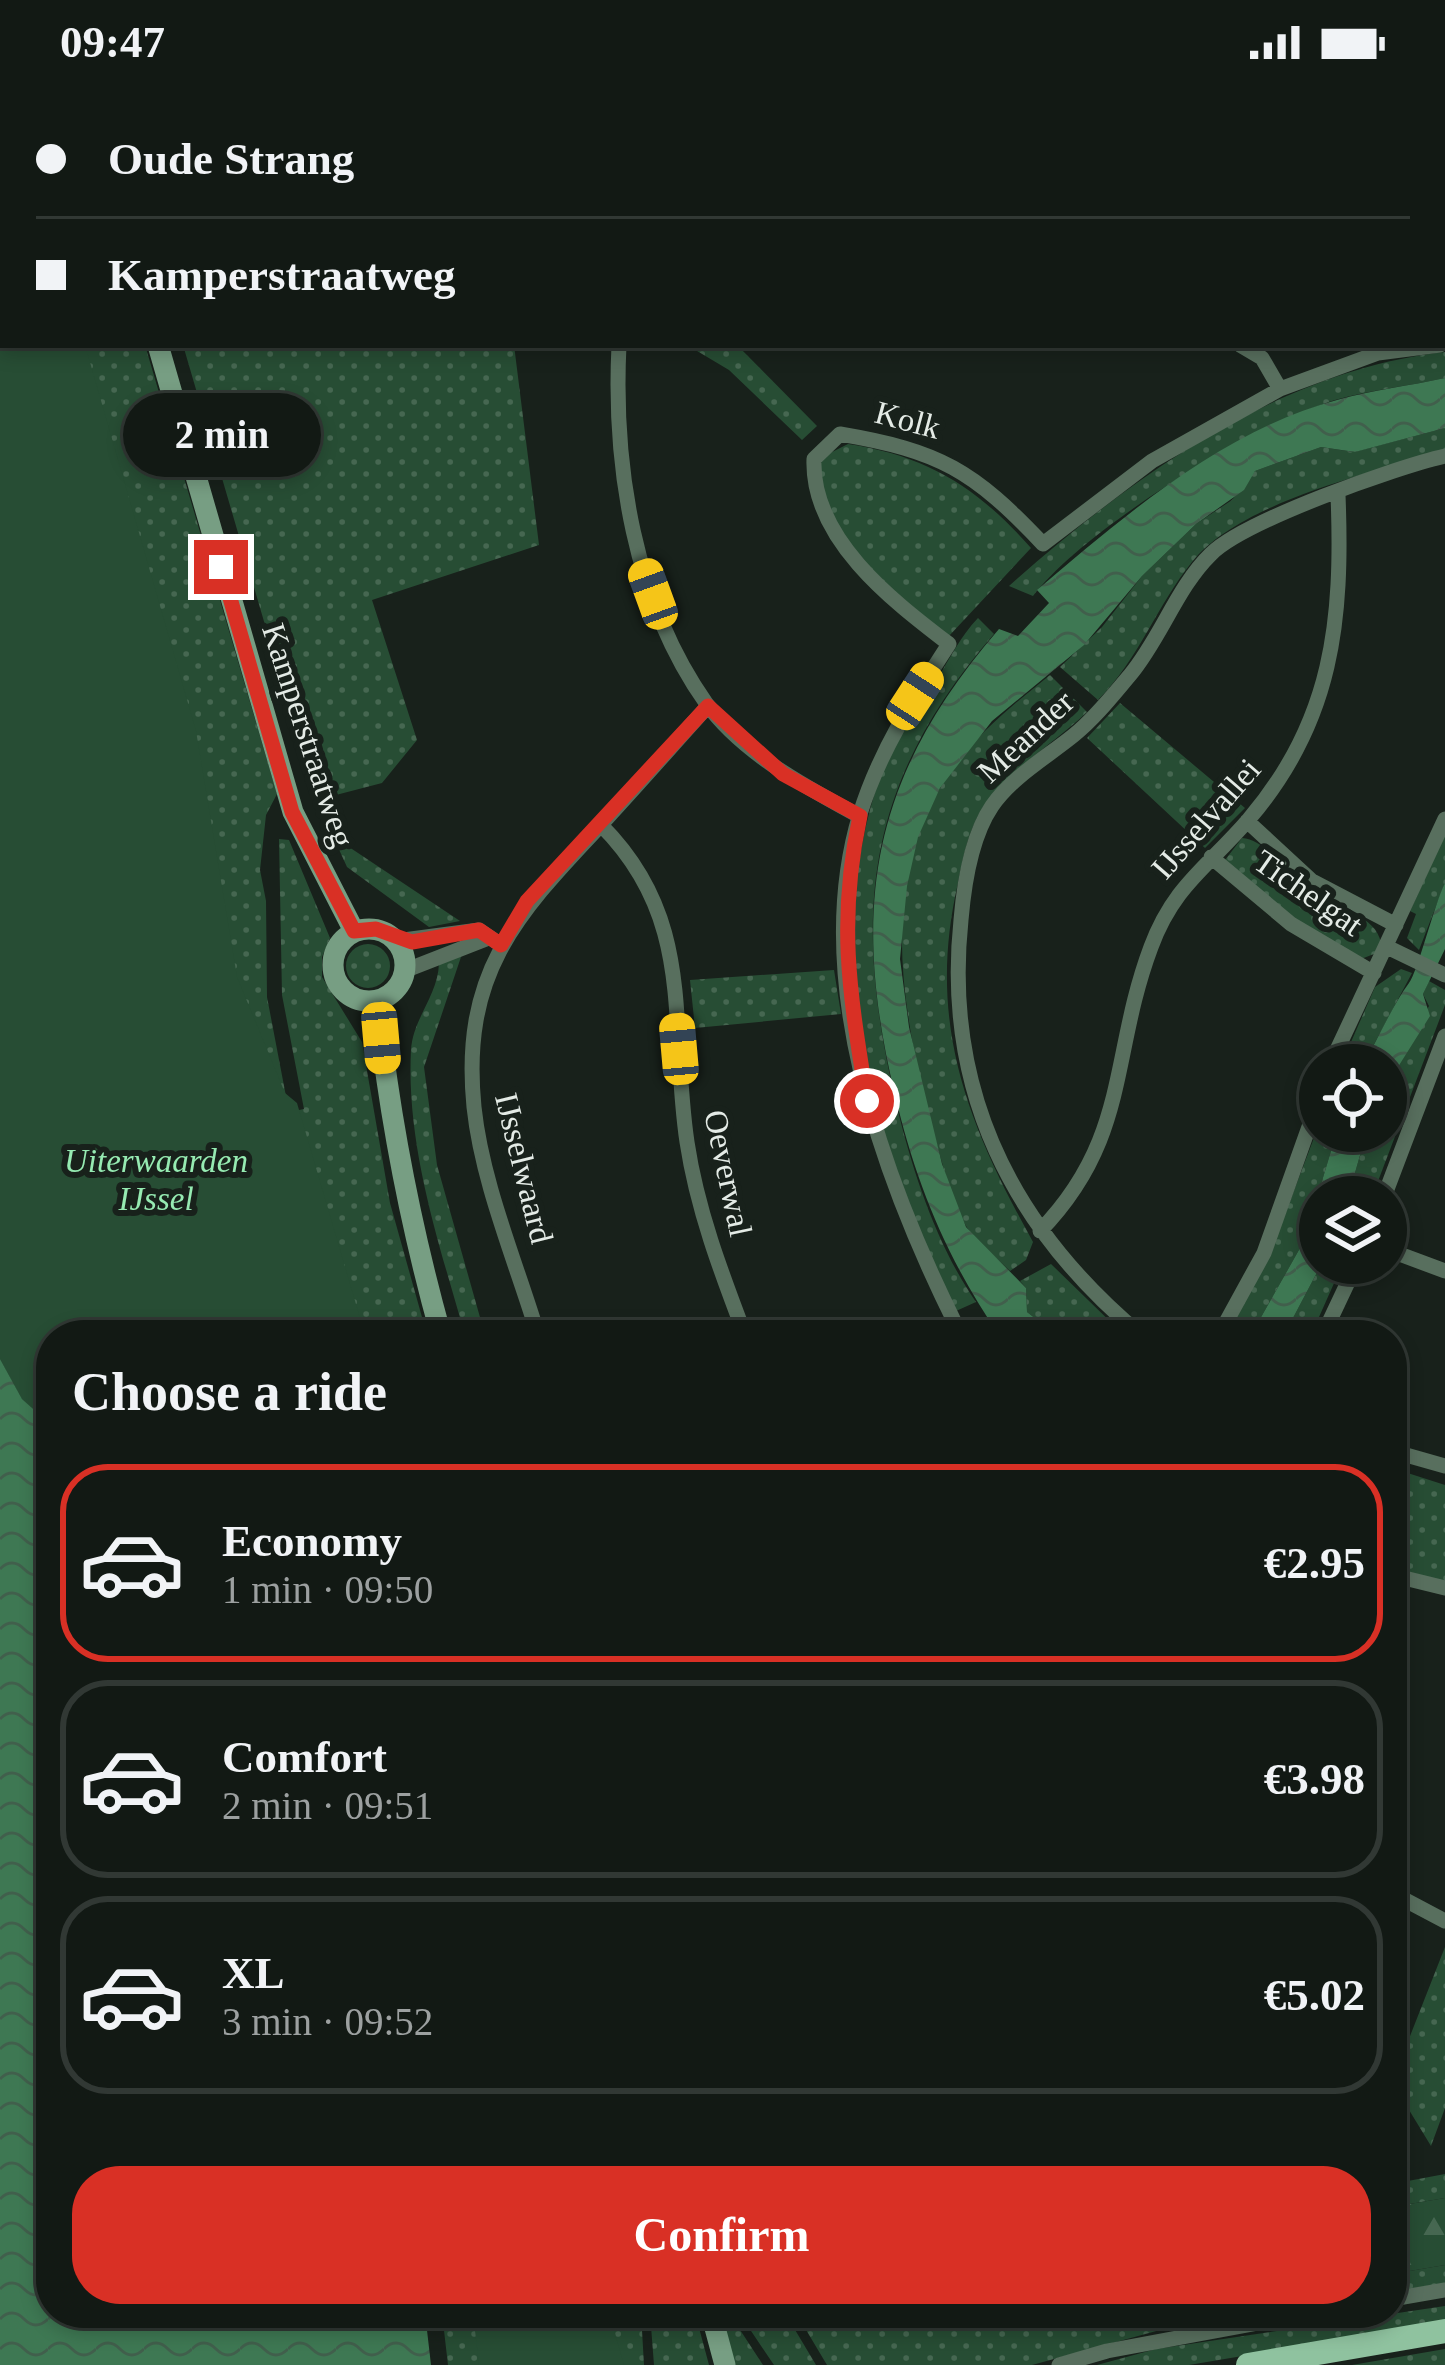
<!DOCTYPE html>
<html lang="en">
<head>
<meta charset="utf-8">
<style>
  body { margin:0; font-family:"Times New Roman",serif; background:#1f2622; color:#f1f3f6; height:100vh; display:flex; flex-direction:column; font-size:45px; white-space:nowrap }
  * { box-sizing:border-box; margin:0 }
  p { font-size:39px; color:#9ca0a0 }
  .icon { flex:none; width:66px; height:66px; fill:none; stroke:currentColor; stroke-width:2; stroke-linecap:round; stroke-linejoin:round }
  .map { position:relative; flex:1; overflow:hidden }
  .sheet { position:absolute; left:36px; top:1236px; width:1371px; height:1008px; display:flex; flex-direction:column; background:#121914; border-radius:48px; box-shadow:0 6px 18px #0003,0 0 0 3px #313834 }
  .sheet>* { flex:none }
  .guide { position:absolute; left:0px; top:0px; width:1446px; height:264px; box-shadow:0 6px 18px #0003,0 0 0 3px #313834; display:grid; align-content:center; height:264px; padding:0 36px; background:#121914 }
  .buttons { position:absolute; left:1299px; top:960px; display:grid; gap:24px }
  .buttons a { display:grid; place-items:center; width:108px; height:108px; border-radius:50%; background:#121914; box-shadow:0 6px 18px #0003,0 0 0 3px #313834; font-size:60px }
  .end { position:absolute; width:54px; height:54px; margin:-27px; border:15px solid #d93025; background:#fff; box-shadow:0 0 0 6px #fff }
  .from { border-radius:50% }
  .bubble { position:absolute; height:84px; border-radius:42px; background:#121914; box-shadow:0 6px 18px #0003,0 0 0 3px #313834; font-size:39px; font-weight:600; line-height:84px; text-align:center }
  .car { position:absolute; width:36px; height:72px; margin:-36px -18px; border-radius:15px; box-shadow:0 0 9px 3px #0007; background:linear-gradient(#f5c518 24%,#345 0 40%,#f5c518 0 76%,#345 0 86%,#f5c518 0) }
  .guide b { display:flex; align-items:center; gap:42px; height:114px; font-size:45px }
  .guide b+b { border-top:3px solid #313834 }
  .guide i { width:30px; height:30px; background:#f1f3f6 }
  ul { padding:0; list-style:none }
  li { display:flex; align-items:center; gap:36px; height:198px; margin:0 24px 18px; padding:0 12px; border:6px solid #313834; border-radius:48px }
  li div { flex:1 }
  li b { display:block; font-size:45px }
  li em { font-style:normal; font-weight:600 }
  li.selected { border-color:#d93025 }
  li>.icon { width:108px; height:108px; stroke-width:1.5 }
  h2 { padding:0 36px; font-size:54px; line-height:144px }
  .cta { display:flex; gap:24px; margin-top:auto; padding:24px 36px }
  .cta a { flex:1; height:138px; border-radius:48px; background:#d93025; color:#fff; font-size:48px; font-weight:600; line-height:138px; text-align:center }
  .status { display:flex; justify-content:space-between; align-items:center; height:84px; padding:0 60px; background:#121914; direction:ltr }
  .status svg { height:33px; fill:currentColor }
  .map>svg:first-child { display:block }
  .grass { fill:url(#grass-dots) }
  .forest { fill:url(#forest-firs) }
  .park { fill:#274d34 }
  .water { fill:url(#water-waves) }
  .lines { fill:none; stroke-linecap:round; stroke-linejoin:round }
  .minor { stroke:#586f5e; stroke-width:15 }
  .secondary { stroke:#779e83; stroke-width:21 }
  .primary { stroke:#8fc29f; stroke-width:24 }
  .route { stroke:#d93025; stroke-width:15 }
  .labels { text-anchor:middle; stroke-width:12; stroke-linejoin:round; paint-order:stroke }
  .street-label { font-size:33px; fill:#e4ebe6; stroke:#18211b }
  .park-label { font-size:33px; font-style:italic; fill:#96ebb2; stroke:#18211b }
</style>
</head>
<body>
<div class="status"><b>09:47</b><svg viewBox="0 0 49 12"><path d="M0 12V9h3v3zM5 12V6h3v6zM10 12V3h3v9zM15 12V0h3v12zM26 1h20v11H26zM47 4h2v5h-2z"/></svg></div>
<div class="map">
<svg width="1445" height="2281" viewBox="0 0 1445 2281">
  <defs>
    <pattern id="grass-dots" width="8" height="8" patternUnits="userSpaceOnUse" patternTransform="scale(3)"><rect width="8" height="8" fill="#274d34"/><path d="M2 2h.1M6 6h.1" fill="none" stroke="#466751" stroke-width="1.8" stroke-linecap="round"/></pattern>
    <pattern id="forest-firs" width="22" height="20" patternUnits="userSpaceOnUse" patternTransform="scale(3)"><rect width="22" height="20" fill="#274d34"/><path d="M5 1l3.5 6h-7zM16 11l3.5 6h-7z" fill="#466751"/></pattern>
    <pattern id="water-waves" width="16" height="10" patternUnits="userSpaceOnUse" patternTransform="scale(3)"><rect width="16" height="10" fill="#3e7853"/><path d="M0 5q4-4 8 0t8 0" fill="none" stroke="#415f4c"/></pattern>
  </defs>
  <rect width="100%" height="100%" fill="#18211b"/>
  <path class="grass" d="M0,0L81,3H3V261H145L277,710L266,731L260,786L266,817L267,913L289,1028L304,1025L282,911L279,755L289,756L330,854L322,873V893L362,958L390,1119L427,1251H51V1341L22,1315L0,1275Z
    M116,0H481V3H116Z
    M618,0H1407L1409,3H631Z
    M183,261H514L539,461L372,516L417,656L382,699L332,712L346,761L460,837L429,843L347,783L316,715Z
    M687,261H737L817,342L802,356L729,286Z
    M1445,268V294C1409,302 1370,306 1335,316C1254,341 1085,444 1033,512L1009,502C1129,395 1279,286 1445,268Z
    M1445,344V367C1373,388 1240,418 1192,478C1157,521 1139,575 1098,616L1060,583L1102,543L1142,492L1196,440L1232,416L1255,387L1321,363L1354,368Z
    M848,360C928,372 978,404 1031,464L949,552C901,516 808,443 822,373Z
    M978,534L994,550C862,702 852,834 897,1023C913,1089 937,1162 976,1218L956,1227C871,1076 822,875 876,705C889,664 914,628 938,593C952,571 960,553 978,534Z
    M1050,591L1087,628C1056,658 1017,680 990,714C970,738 964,769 958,799C926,938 967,1039 1033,1158L1026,1176L1010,1187C996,1173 976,1158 966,1142C950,1114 942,1077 933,1047C904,936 877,805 942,701C970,655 1009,624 1050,591Z
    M1120,619L1245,724L1205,764L1087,654Z
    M1445,751V799L1419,866L1407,854L1416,830L1410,827Z
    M1242,754C1268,756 1293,795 1316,810C1337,825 1376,831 1381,859L1374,870L1361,875L1297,838L1225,776Z
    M346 882a22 22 0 1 1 44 0a22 22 0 1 1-44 0Z
    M462,870L424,983L437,1081L485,1251H465C439,1159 406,1063 411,966C413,934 438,912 439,879Z
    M1401,885L1412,889L1363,981H1341L1375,903Z
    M834,886L841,930L695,944L690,896Z
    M1429,897L1445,906V921L1372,1113H1348L1367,1047H1386V1002L1429,922L1423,910Z
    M1320,1038V1047H1337L1304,1157L1251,1251H1226L1270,1170Z
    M1322,1179H1343L1311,1251H1284Z
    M1051,1180L1124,1251H1056L1027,1228L1026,1204L1020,1197Z
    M1392,1384L1445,1401V1500L1392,1488Z
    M1445,1863V2024L1431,2062L1392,1998Z
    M1445,2090V2114L1392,2123V2100Z
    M1445,2181V2199L1392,2208V2190Z
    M1445,2222V2238L1189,2281H1097L1156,2265Z
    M442,2229H641L644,2281H448Z
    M650,2229H695L709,2281H654Z
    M720,2229H729L763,2281H733Z
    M739,2229H785L816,2281H774Z
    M796,2229H1073L1077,2245L1169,2229H1270L1160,2246L1032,2281H827Z
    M1445,2265V2281H1352Z"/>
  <path class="forest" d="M1445,2114V2181L1392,2190V2123Z
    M1073,2229H1169L1076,2245Z"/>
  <path class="park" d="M0,0L17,3H3V261H85L196,647L237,893L285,1009L297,1019L365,1251H51V1341L22,1315L0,1275Z
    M473,2229H609L624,2281H479Z"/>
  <path class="water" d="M1445,294V344L1355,368L1321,363L1255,387L1244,406L1196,440L1142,492L1084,561L992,637L940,704L918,753L907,802L900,875L909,943L942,1080L966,1143L1026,1204L1027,1228L1056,1251H999C947,1175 916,1100 895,1011C850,823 870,694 999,545L1018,552L1049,519L1037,506C1125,431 1224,346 1337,316C1372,306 1409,302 1445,294Z
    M1445,799V865L1423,910L1430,932L1386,1002V981H1363C1379,953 1392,922 1409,899C1418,887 1434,821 1445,799Z
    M1337,1047H1367L1348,1113H1320L1322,1179L1284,1251H1251L1304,1157Z
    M0,1275L22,1315L51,1341V2229H425L431,2281H0Z"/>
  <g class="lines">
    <path class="minor" d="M619,261C613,382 634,517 706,619C743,670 806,703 859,732
      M1240,261L1262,274L1280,305L1378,269L1440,261
      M1247,737L1312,797L1396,841
      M601,741C696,836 669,937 687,1058C697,1125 721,1188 745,1251
      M1211,773L1291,840L1374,889
      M396,857L479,846L501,861
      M1387,863L1445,891
      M404,887L486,855
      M1330,981L1445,735
      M1384,1113L1445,952
      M1040,1147C1130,1054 1110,972 1151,863C1174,801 1208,783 1249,735C1333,637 1343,536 1338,411
      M1386,1165L1445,1187
      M538,1251C516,1178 482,1099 474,1023C461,891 514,833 598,744C635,704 671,663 708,622
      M945,1251L956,1241C883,1094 810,895 860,730C879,668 914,614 949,560C893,517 811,455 814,375L840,350C940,367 973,386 1043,460L1152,377L1280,305
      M1141,1251C1013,1144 943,1007 961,836C964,800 971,753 992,722C1012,693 1047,673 1074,651C1095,634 1113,611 1130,591C1161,554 1177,503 1211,470C1244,437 1396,383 1445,372
      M1219,1251L1264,1169L1320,1012
      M1323,1251L1357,1179
      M1392,1367L1445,1382
      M1392,1491L1445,1504
      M1392,1809L1445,1837
      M1392,2215L1445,2206
      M1059,2281L1107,2267L1312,2229"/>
    <path class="secondary" d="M91,0V3
      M158,261L293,728L354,847
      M333 881a36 36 0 1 1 72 0a36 36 0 1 1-72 0Z
      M377,917C389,1031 410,1140 441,1251
      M711,2229L725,2281"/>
    <path class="primary" d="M1248,2281L1445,2247"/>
  </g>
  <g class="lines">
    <path class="route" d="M221,483L292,728L354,847L376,845L412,858L479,846L501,861L527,817L708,622L783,690L860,732C837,839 850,911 867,1017"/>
  </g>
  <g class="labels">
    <g class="street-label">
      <text transform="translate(908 335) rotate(15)" y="12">Kolk</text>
      <text transform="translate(309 651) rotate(72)" y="12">Kamperstraatweg</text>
      <text transform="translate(1025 652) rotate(-43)" y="12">Meander</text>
      <text transform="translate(1205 734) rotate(-49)" y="12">IJsselvallei</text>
      <text transform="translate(1309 808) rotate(35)" y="12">Tichelgat</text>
      <text transform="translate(525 1084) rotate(76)" y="12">IJsselwaard</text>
      <text transform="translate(729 1089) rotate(78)" y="12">Oeverwal</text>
    </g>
    <g class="park-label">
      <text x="156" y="1088">Uiterwaarden<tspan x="156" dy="38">IJssel</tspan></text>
    </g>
  </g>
</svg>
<div class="buttons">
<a><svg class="icon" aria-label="locate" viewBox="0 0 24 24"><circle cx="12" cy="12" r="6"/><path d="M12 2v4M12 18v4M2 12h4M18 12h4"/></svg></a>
<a><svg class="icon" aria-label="layers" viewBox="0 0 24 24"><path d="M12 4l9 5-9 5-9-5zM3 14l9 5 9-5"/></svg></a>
</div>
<i class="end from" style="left:867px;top:1017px"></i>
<i class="end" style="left:221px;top:483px"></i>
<div class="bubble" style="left:123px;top:309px;width:198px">2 min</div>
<i class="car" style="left:653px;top:510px;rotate:340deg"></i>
<i class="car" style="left:915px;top:612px;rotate:33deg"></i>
<i class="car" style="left:381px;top:954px;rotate:175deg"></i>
<i class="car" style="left:679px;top:965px;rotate:355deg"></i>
<div class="guide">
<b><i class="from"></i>Oude Strang</b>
<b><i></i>Kamperstraatweg</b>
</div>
<section class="sheet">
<h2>Choose a ride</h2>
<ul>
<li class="selected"><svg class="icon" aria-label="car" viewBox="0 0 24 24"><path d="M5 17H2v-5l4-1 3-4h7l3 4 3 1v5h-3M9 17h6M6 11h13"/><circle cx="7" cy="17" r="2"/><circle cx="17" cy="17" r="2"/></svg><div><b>Economy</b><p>1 min · 09:50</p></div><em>€2.95</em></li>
<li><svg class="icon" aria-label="car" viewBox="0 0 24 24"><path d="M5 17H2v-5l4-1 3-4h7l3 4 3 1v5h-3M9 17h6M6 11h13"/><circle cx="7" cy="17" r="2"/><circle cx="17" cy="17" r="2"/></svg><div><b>Comfort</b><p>2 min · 09:51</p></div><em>€3.98</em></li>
<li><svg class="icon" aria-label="car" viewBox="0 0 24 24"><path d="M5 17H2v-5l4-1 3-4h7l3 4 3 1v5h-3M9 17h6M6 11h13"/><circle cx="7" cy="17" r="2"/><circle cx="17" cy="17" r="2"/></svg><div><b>XL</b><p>3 min · 09:52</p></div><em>€5.02</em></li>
</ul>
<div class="cta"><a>Confirm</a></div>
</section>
</div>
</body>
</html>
